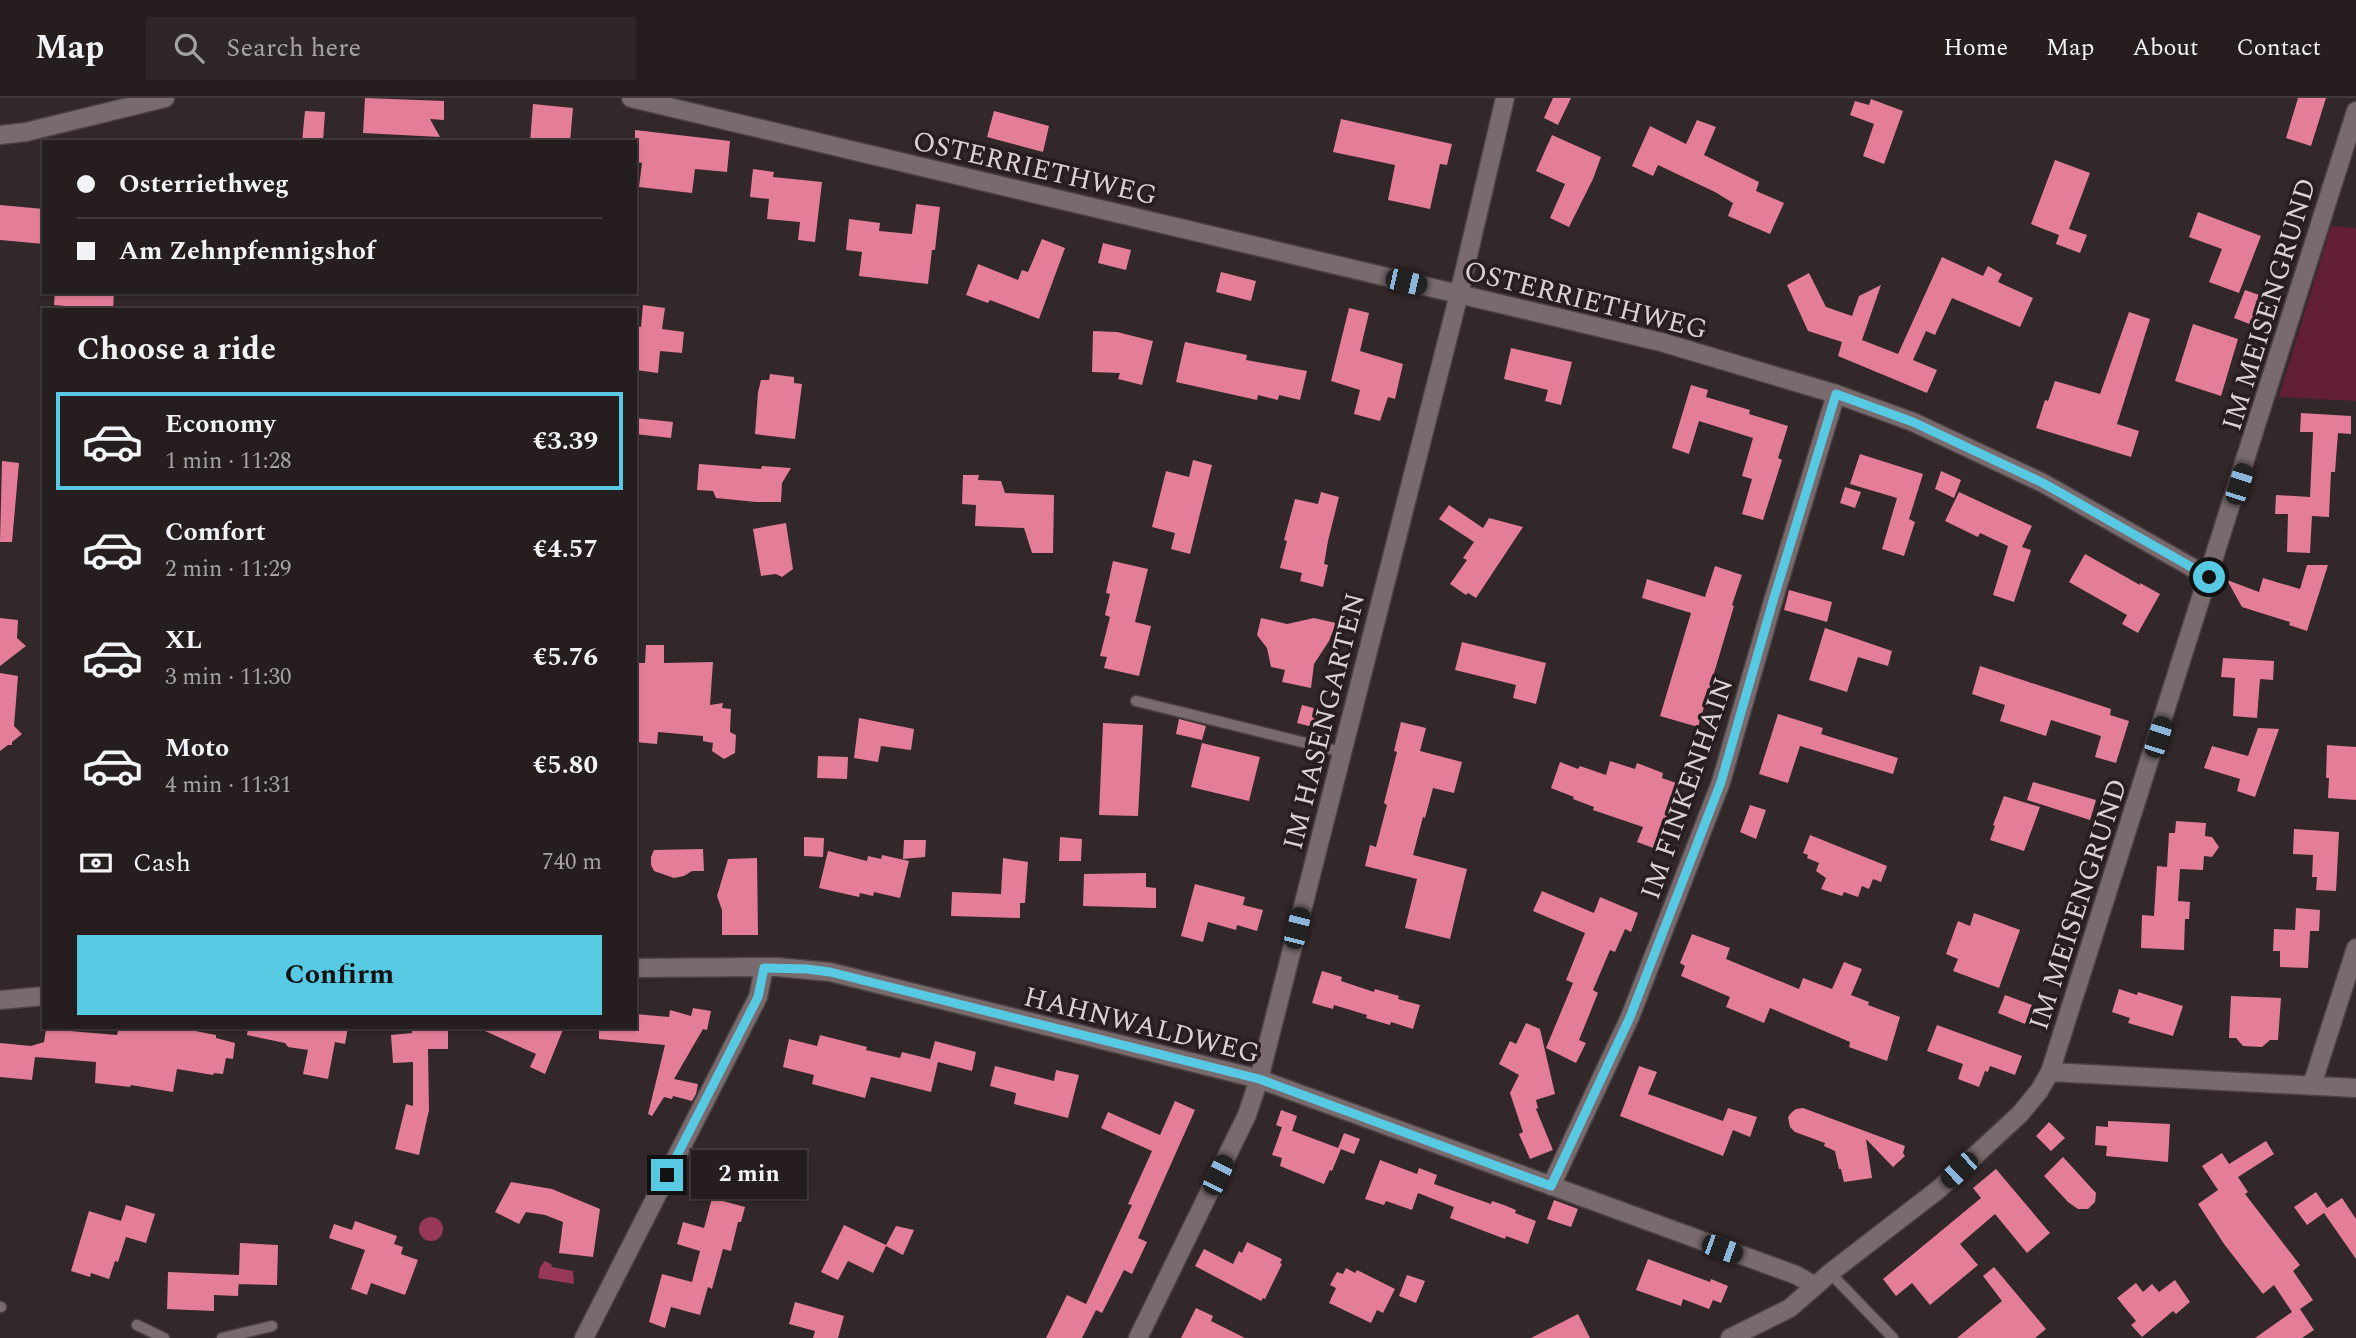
<!DOCTYPE html>
<html lang="en">
<head>
<meta charset="utf-8">
<style>
  body { margin:0; font-family:Spectral,serif; background:#2e2628; color:#f1f3f6; height:100vh; display:flex; flex-direction:column; font-size:26px; white-space:nowrap }
  * { box-sizing:border-box; margin:0 }
  p { font-size:23px; color:#a4a2a4 }
  .icon { flex:none; width:38px; height:38px; fill:none; stroke:currentColor; stroke-width:2; stroke-linecap:round; stroke-linejoin:round }
  .map { position:relative; flex:1; overflow:hidden }
  .details { position:absolute; left:42px; top:210px; width:595px; height:721px; display:flex; flex-direction:column; background:#261d1f; border-radius:0px; box-shadow:0 2px 5px #0004,0 0 0 2px #423b3d }
  .details>* { flex:none }
  .top-card { position:absolute; left:42px; top:42px; width:595px; height:154px; border-radius:0px; box-shadow:0 2px 5px #0004,0 0 0 2px #423b3d; display:grid; align-content:center; height:154px; padding:0 35px; background:#261d1f }
  .end { position:absolute; width:32px; height:32px; margin:-16px; border:9px solid #57c9e2; background:#111; box-shadow:0 0 0 4px #111 }
  .from { border-radius:50% }
  .bubble { position:absolute; height:49px; border-radius:0px; background:#261d1f; box-shadow:0 2px 5px #0004,0 0 0 2px #423b3d; font-size:23px; font-weight:700; line-height:49px; text-align:center }
  .car { position:absolute; width:21px; height:42px; margin:-21px -10px; border-radius:9px; box-shadow:0 0 5px 2px #0007; background:linear-gradient(#222 24%,#8ab4d8 0 40%,#222 0 76%,#8ab4d8 0 86%,#222 0) }
  .top-card b { display:flex; align-items:center; gap:24px; height:66px; font-size:26px }
  .top-card b+b { border-top:2px solid #423b3d }
  .top-card i { width:18px; height:18px; background:#f1f3f6 }
  ul { padding:0; list-style:none }
  li { display:flex; align-items:center; gap:21px; height:98px; margin:0 14px 10px; padding:0 21px; border:4px solid transparent; border-radius:0px }
  li div { flex:1 }
  li b { display:block; font-size:26px }
  li em { font-style:normal; font-weight:700 }
  li.current { border-color:#57c9e2 }
  li>.icon { width:63px; height:63px; stroke-width:1.5 }
  h2 { padding:0 35px; font-size:32px; line-height:84px }
  .pay { display:flex; align-items:center; gap:18px; height:77px; padding:0 35px; font-size:26px }
  .pay p { margin-inline-start:auto }
  .button { display:flex; gap:14px; margin-top:auto; padding:14px 35px }
  .button a { flex:1; height:80px; border-radius:0px; background:#57c9e2; color:#111; font-size:28px; font-weight:700; line-height:80px; text-align:center }
  header { display:flex; align-items:center; gap:42px; box-sizing:border-box; height:98px; padding:0 35px; background:#261d1f; border-bottom:2px solid #423b3d }
  header strong { font-size:33px }
  nav { display:flex; gap:38px; margin-inline-start:auto; font-size:24px }
  .search { width:490px; height:63px; background:#2e2628; display:flex; align-items:center; gap:18px; box-sizing:border-box; padding:0 24px; border-radius:0px; color:#a4a2a4; font-size:26px }
  .map>svg:first-child { display:block }
  .green { fill:#632035 }
  .water { fill:#973956 }
  .building { fill:#e47e98 }
  .lines { fill:none; stroke-linecap:round; stroke-linejoin:round }
  .lane-casing { stroke:#4c4244; stroke-width:13 }
  .street-casing { stroke:#4c4244; stroke-width:21 }
  .lane { stroke:#786a6d; stroke-width:10 }
  .street { stroke:#786a6d; stroke-width:18 }
  .route { stroke:#57c9e2; stroke-width:9 }
  .labels { text-anchor:middle; stroke-width:7; stroke-linejoin:round; paint-order:stroke }
  .street-label { font-size:28px; fill:#d9d1d3; stroke:#281d1f }
</style>
</head>
<body>
<header>
<strong>Map</strong>
<div class="search"><svg class="icon" aria-label="search" viewBox="0 0 24 24"><circle cx="10" cy="10" r="6"/><path d="M15 15l6 6"/></svg>Search here</div>
<nav><a>Home</a><a>Map</a><a>About</a><a>Contact</a></nav>
</header>
<div class="map">
<svg width="2356" height="1240" viewBox="0 0 2356 1240">
  <rect width="100%" height="100%" fill="#322729"/>
  <path class="green" d="M2331,128L2356,130V303L2279,299Z"/>
  <path class="water" d="M419 1131a12 12 0 1 1 24 0a12 12 0 1 1-24 0Z
    M545,1163L551,1166L552,1169L573,1173L574,1186L538,1180L540,1169Z"/>
  <path class="building" d="M365,0L444,3V22L430,21L440,39L363,35Z
    M1553,0H1571L1558,27L1544,20Z
    M2298,0H2326L2311,48L2286,40Z
    M1871,1L1903,13L1884,66L1863,58L1874,26L1850,17L1855,3L1869,7Z
    M533,6L573,10L570,44H530Z
    M305,13L325,14L323,44H302Z
    M994,13L1049,28L1043,54L987,39Z
    M1341,21L1452,46L1447,67L1440,66L1430,111L1388,102L1395,67L1333,54Z
    M1697,22L1716,29L1704,57L1759,84L1756,93L1784,105L1770,136L1728,118L1733,105L1715,94L1658,67L1653,78L1632,68L1650,28L1686,46Z
    M635,32L730,43L727,74L695,71L692,95L639,89L642,65L635,64Z
    M1552,37L1601,59L1593,81L1569,129L1550,120L1565,86L1536,73Z
    M2055,62L2090,75L2069,131L2087,137L2080,155L2056,146L2059,137L2031,126Z
    M753,71L774,74L773,79L822,84L815,144L798,142L800,124L767,121L769,101L750,99Z
    M916,106L940,109L935,152H932L928,186L859,178L862,154L846,152L849,121L880,125L879,133L912,136Z
    M0,107L44,111V146L0,142Z
    M2198,114L2261,138L2239,195L2209,184L2222,151L2189,139Z
    M1042,141L1065,150L1039,221L990,202L988,205L966,197L978,166L1018,182L1022,172L1028,174Z
    M1103,145L1131,152L1126,172L1098,165Z
    M1942,159L1983,178L1988,168L2002,176L1998,184L2033,200L2020,229L1952,200L1935,237L1926,233L1913,262L1937,272L1927,295L1838,258L1842,244L1808,233L1787,187L1809,175L1826,209L1852,218L1859,198L1881,187L1862,242L1898,256Z
    M1221,174L1256,183L1251,203L1216,194Z
    M2245,192L2262,198L2252,227L2234,220Z
    M55,194H114L113,212L54,207Z
    M643,207L665,210L662,231L684,234L682,255L660,253L658,275L636,272L639,251L635,250V228L641,229Z
    M1349,210L1369,215L1360,253L1403,266L1395,301L1388,299L1380,323L1354,316L1360,292L1331,283Z
    M2129,214L2150,221L2117,326L2139,333L2131,359L2036,330L2045,302L2048,303L2055,283L2100,296Z
    M2193,226L2238,241L2221,298L2175,283Z
    M1093,233L1117,234L1153,243L1142,287L1118,281L1120,275L1092,274Z
    M1185,244L1247,257L1246,262L1307,273L1300,302L1279,297L1278,302L1258,297L1257,302L1176,284Z
    M1511,250L1572,264L1561,307L1545,303L1548,292L1504,281Z
    M770,276L794,279V285L802,286L795,341L755,336L758,294L761,282H769Z
    M1691,287L1708,292L1706,299L1750,312L1749,316L1788,328L1778,360L1782,362L1763,422L1742,416L1752,381L1742,378L1753,340L1699,323L1689,356L1672,350Z
    M2301,315L2351,318V336L2338,335L2335,374H2331L2329,419L2312,418L2310,455L2287,454L2288,416H2275L2276,397L2310,399L2313,334H2300Z
    M635,320L673,324L671,340L635,336Z
    M1860,356L1923,376L1909,421L1915,424L1904,458L1882,451L1897,400L1850,386Z
    M1193,362L1212,367L1190,456L1171,451L1175,435L1152,429L1166,373L1189,379Z
    M2,363L19,365L12,444H0Z
    M699,366L761,371L762,368L791,370L782,385L781,404H756L716,400L713,393L697,392Z
    M1941,373L1961,382L1954,400L1935,391Z
    M963,377H979L978,382L1001,383L1005,395L1054,397L1053,455H1032L1024,430L975,428L976,407L962,406Z
    M1845,389L1861,394L1855,410L1840,405Z
    M1321,394L1339,399L1328,443L1324,466L1328,467L1323,489L1300,483L1302,475L1280,470L1287,443L1284,442L1295,401L1318,406Z
    M1959,394L2032,428L2022,449L2031,452L2014,504L1993,497L2008,448L1980,435L1978,439L1945,423Z
    M1449,407L1483,430L1489,420L1523,429L1476,500L1468,495L1466,497L1450,486L1467,462L1463,460L1474,444L1439,421Z
    M786,425L793,471L782,479L776,476L761,478L753,431Z
    M2085,456L2140,487V485L2160,496L2138,535L2122,526L2127,517L2069,484Z
    M1113,463L1148,471L1135,524L1151,528L1139,578L1104,570L1107,559L1100,558L1110,519L1105,517L1110,496L1106,495Z
    M2307,467H2328L2307,533L2289,527L2290,524L2242,509L2227,482L2259,494L2263,480L2300,491Z
    M1715,468L1742,477L1732,507L1734,508L1698,629L1660,618L1691,515L1642,500L1647,481L1705,499Z
    M1789,492L1832,504L1827,524L1784,512Z
    M0,520L18,522L17,540L26,548L0,568Z
    M1261,520L1287,526L1314,520L1336,525L1329,543L1314,566L1311,590L1282,584L1285,572L1271,569L1267,550L1257,537Z
    M1825,530L1892,553L1888,568L1858,559L1847,594L1809,582Z
    M1462,544L1546,565L1536,606L1513,600L1516,587L1455,572Z
    M646,547H664V565L713,564L710,607L723,605L722,610L731,611L730,634L736,637L735,655L724,661L712,653L713,645L703,643V638L658,634L657,646L635,644V565H645Z
    M2223,560L2274,563L2273,582L2260,581L2257,620L2233,618L2235,580L2221,579Z
    M1980,568L2111,611L2110,617L2129,623L2116,665L2095,659L2101,638L2051,622L2046,638L2000,623L2005,607L1972,596Z
    M0,575L18,578L14,628L22,636L12,644V647H8L0,653Z
    M1302,607L1321,612L1317,630L1297,625Z
    M1778,616L1823,630L1821,636L1898,660L1893,676L1800,648L1788,685L1759,676Z
    M859,620L914,631L911,652L881,648L878,664L854,660Z
    M1179,621L1206,628L1202,642L1176,636Z
    M1401,624L1426,630L1420,653L1462,664L1454,695L1433,690L1425,720L1423,719L1413,757L1467,771L1450,841L1405,830L1417,781L1365,768L1370,747L1376,749L1387,707L1384,705L1397,654L1394,653Z
    M1103,625L1143,627L1138,718L1099,717Z
    M2258,630L2279,631L2255,699L2237,693L2240,681L2204,670L2212,648L2248,658Z
    M1202,645L1260,659L1249,703L1191,689Z
    M2327,647L2356,649V702L2328,700L2329,680H2326Z
    M818,658L848,659L847,681L817,680Z
    M1610,663L1635,671L1637,665L1663,675L1662,680L1679,686L1656,751L1637,744L1643,729L1593,712L1594,709L1573,701L1574,699L1551,690L1560,664L1578,671L1580,668L1606,677Z
    M2033,684L2096,702L2090,722L2027,702Z
    M2004,698L2040,709L2024,753L1990,742L1995,728L1993,727Z
    M1750,707L1766,712L1756,741L1740,734Z
    M2176,723L2206,725L2205,738L2212,739L2219,749L2212,759L2204,758L2203,772L2180,771L2178,803L2190,804L2189,821H2185L2184,852L2141,850L2142,817L2154,818L2157,768L2167,769L2169,735H2175Z
    M2294,731L2339,734L2336,793L2316,792L2317,779H2312L2313,757L2293,756Z
    M1810,737L1887,768L1881,784L1873,781L1869,791L1862,788L1858,799L1844,794L1842,798L1821,791L1826,780L1816,773L1819,765L1807,760L1808,757L1803,755Z
    M804,739L824,740L823,759L804,758Z
    M1060,739L1082,741L1081,763H1059Z
    M904,742H926L925,759L903,761Z
    M703,751L704,773H692L684,778L674,780L654,773L651,767V759L654,752Z
    M828,753L867,763L868,758L881,761L882,757L909,763L900,800L874,794L873,798L860,795L859,799L819,790Z
    M757,760L758,837H722V812L717,798L728,761Z
    M1003,760L1028,764L1025,805H1020V820L951,818L952,794L1001,796Z
    M1146,775V789L1156,790V810L1083,808L1084,776Z
    M1195,786L1245,799L1243,807L1263,812L1257,833L1237,827L1236,832L1208,824L1203,844L1181,838Z
    M1542,793L1594,815L1600,799L1638,815L1631,834L1625,831L1615,854L1610,852L1593,892L1598,895L1579,942L1586,945L1576,965L1546,950L1573,885L1566,882L1585,835L1533,813Z
    M2296,810L2320,812L2319,833H2310L2308,870L2280,869V853H2273L2274,831L2295,832Z
    M1974,815L2020,832L1999,890L1953,873L1958,861L1946,856L1958,823L1970,828Z
    M1692,836L1730,850L1726,861L1799,891L1803,880L1832,891L1844,864L1862,871L1851,897L1869,904L1868,907L1900,919L1887,963L1849,949L1850,944L1770,910L1764,925L1726,909L1730,899L1681,878L1685,868L1680,865Z
    M1322,873L1342,879L1341,883L1374,894L1375,891L1399,898L1398,901L1420,907L1413,931L1391,924L1390,927L1366,920L1367,917L1334,907L1333,911L1312,905Z
    M2119,891L2137,897L2138,894L2183,908L2173,938L2128,925L2130,920L2112,914Z
    M2005,897L2032,907L2025,926L1998,915Z
    M2231,898L2281,900L2278,942H2270L2262,949L2243,948L2236,940H2229Z
    M693,910L711,913L707,932L703,931L674,981L698,986L696,996L692,1003L673,998L672,1001L664,999L652,1018L648,1016L665,947L599,941V929H635V916L669,919L670,912L691,918Z
    M1526,925L1540,931L1555,996L1536,1002L1538,1010L1536,1011L1553,1052L1530,1061L1519,1036L1523,1034L1510,995L1519,977L1499,966L1510,943L1516,946Z
    M1937,927L2022,958L2015,977L1990,968L1988,974L1985,973L1979,989L1958,981L1963,966L1927,953Z
    M119,929H185V931L216,937V940L235,945L233,961L226,960L223,976L214,975L213,977L177,971L173,994L131,987L130,989L95,985L96,964L35,959L32,982L0,979V945L31,948L44,944L46,931L117,937Z
    M248,929H348L345,946L335,944L328,981L303,976L308,952L288,949L285,945L247,937Z
    M426,929H448V951H428L429,1012L419,1057L395,1051L406,1006L413,1008V964L393,965L391,937L412,935V932L426,931Z
    M476,929H564L545,976L530,969L536,956Z
    M820,937L867,949L866,952L900,960L902,954L930,961L935,943L976,954L972,973L938,964L931,994L871,979L865,1000L812,986L814,977L783,969L789,941L817,948Z
    M995,968L1054,983L1056,972L1079,977L1068,1020L1014,1006L1016,995L990,988Z
    M1639,968L1657,974L1648,996L1723,1023L1728,1010L1757,1019L1750,1039L1733,1032L1723,1058L1620,1018Z
    M1175,1003L1195,1012L1138,1140L1147,1144L1132,1176L1124,1172L1102,1215L1096,1212L1082,1240H1046L1067,1197L1086,1206L1132,1107L1128,1106L1152,1053L1101,1030L1108,1014L1160,1037Z
    M1803,1010L1905,1048L1903,1055L1905,1058L1893,1069L1866,1041L1872,1080L1844,1084L1841,1071H1839L1835,1053L1824,1048L1825,1045L1795,1034L1790,1029L1788,1019L1791,1015L1796,1011Z
    M1281,1012L1297,1018L1292,1033L1276,1027Z
    M2108,1023L2170,1026L2168,1064L2106,1058L2107,1048L2095,1047L2096,1028L2108,1029Z
    M2049,1024L2065,1040L2051,1053L2036,1038Z
    M1282,1029L1341,1051L1332,1073L1330,1072L1324,1086L1280,1068L1282,1060L1272,1057Z
    M1344,1035L1360,1041L1354,1056L1338,1050Z
    M2266,1043L2274,1056L2238,1079L2248,1094L2245,1096L2300,1167L2293,1173L2313,1202L2300,1211L2314,1232L2302,1240H2255L2292,1214L2274,1187L2263,1196L2224,1146L2198,1106L2218,1092L2202,1068L2222,1055L2229,1066Z
    M2063,1059L2096,1095L2095,1104L2088,1111H2078L2068,1104L2044,1078Z
    M1380,1062L1417,1076L1419,1070L1437,1077L1434,1086L1491,1106L1492,1103L1504,1107L1516,1112L1515,1115L1536,1123L1528,1146L1506,1138L1505,1141L1450,1120L1454,1109L1418,1095L1412,1112L1386,1103L1384,1107L1365,1101Z
    M1996,1071L2050,1135L2027,1155L1995,1116L1960,1146L1978,1167L1930,1207L1912,1185L1896,1198L1883,1181L1981,1100L1973,1090Z
    M511,1084L552,1091L600,1111L593,1159L559,1155L563,1124L545,1117L526,1114L519,1126L495,1114Z
    M2316,1094L2327,1110L2342,1100L2356,1121V1161L2324,1115L2307,1127L2294,1109Z
    M712,1100L745,1109L741,1124H738L731,1153L723,1151L712,1191L708,1189L700,1217L671,1209L665,1230L649,1224L662,1176L692,1184L700,1153L677,1146L683,1124L704,1130Z
    M1554,1102L1578,1111L1571,1129L1547,1121Z
    M126,1107L155,1116L146,1145L126,1139L118,1164L115,1163L109,1181L91,1175L90,1179L71,1173L89,1113L121,1123Z
    M355,1123L397,1138L394,1146L403,1149L401,1156L418,1162L405,1197L371,1185L367,1197L351,1191L365,1152L329,1140L334,1126L352,1132Z
    M844,1127L886,1147L896,1128L914,1132L903,1157L886,1148L873,1175L848,1163L838,1182L821,1174Z
    M1247,1144L1282,1161L1280,1165L1282,1166L1265,1201L1263,1200L1261,1203L1195,1168L1204,1151L1233,1166L1239,1153L1242,1155Z
    M240,1145L278,1147L277,1187L238,1186L239,1178L238,1198L214,1197V1213L167,1211L168,1174L239,1177Z
    M1648,1161L1710,1184L1711,1181L1728,1188L1721,1205L1713,1202L1709,1211L1683,1201L1681,1208L1636,1192Z
    M1994,1169L2046,1231L2035,1240H1957L2002,1203L1983,1178Z
    M1346,1170L1355,1175L1357,1172L1395,1191L1383,1215L1377,1212L1371,1225L1329,1205L1336,1190L1330,1187L1337,1174L1343,1176Z
    M1407,1177L1425,1183L1416,1205L1399,1198Z
    M2175,1182L2190,1204L2176,1216L2173,1213L2142,1239L2131,1227L2136,1223L2117,1200L2136,1185L2143,1194L2152,1186L2159,1194Z
    M795,1204L844,1218L838,1240H813L815,1233L789,1226Z
    M1196,1210L1213,1218L1211,1223L1245,1240H1181Z
    M1578,1216L1590,1240H1531Z"/>
  <g class="lines">
    <g class="lane-casing">
      <path id="lane" d="M1136,603L1342,654
        M1830,1175L1893,1240
        M0,1209H1
        M137,1227L164,1240
        M222,1240L272,1228"/>
    </g>
    <g class="street-casing">
      <path id="street" d="M631,0L1661,244L1836,296L1913,324L2043,385L2209,479
        M0,37L26,34L165,0
        M635,870L777,869L830,874L1259,981L1796,1177L1815,1188
        M0,902L44,898
        M2050,974L2356,990
        M2312,987L2356,850
        M1551,1088L1630,919L1721,684L1773,503L1836,296
        M584,1240L758,899L764,870
        M1138,1240L1247,1017L1259,981L1459,196L1505,0
        M1730,1240L1790,1210L1830,1175L1939,1091L2020,1016L2039,993L2050,974L2356,13"/>
    </g>
    <use href="#lane" class="lane"/>
    <use href="#street" class="street"/>
  </g>
  <g class="lines">
    <path class="route" d="M667,1077L758,899L764,870L807,871L830,874L1259,981L1551,1088L1630,919L1721,684L1773,503L1836,296L1913,324L2043,385L2209,479"/>
  </g>
  <g class="labels">
    <g class="street-label">
      <text transform="translate(1035 69) rotate(13)" y="10">OSTERRIETHWEG</text>
      <text transform="translate(1586 201) rotate(14)" y="10">OSTERRIETHWEG</text>
      <text transform="translate(2268 206) rotate(-73)" y="10">IM MEISENGRUND</text>
      <text transform="translate(1323 623) rotate(-76)" y="10">IM HASENGARTEN</text>
      <text transform="translate(1686 690) rotate(-71)" y="10">IM FINKENHAIN</text>
      <text transform="translate(2077 806) rotate(-72)" y="10">IM MEISENGRUND</text>
      <text transform="translate(1142 926) rotate(14)" y="10">HAHNWALDWEG</text>
    </g>
  </g>
</svg>
<i class="end from" style="left:2209px;top:479px"></i>
<i class="end" style="left:667px;top:1077px"></i>
<div class="bubble" style="left:691px;top:1052px;width:116px">2 min</div>
<i class="car" style="left:1406px;top:184px;rotate:103deg"></i>
<i class="car" style="left:2239px;top:386px;rotate:18deg"></i>
<i class="car" style="left:2158px;top:639px;rotate:18deg"></i>
<i class="car" style="left:1297px;top:830px;rotate:14deg"></i>
<i class="car" style="left:1959px;top:1072px;rotate:227deg"></i>
<i class="car" style="left:1218px;top:1077px;rotate:26deg"></i>
<i class="car" style="left:1722px;top:1151px;rotate:110deg"></i>
<div class="top-card">
<b><i class="from"></i>Osterriethweg</b>
<b><i></i>Am Zehnpfennigshof</b>
</div>
<section class="details">
<h2>Choose a ride</h2>
<ul>
<li class="current"><svg class="icon" aria-label="car" viewBox="0 0 24 24"><path d="M5 17H2v-5l4-1 3-4h7l3 4 3 1v5h-3M9 17h6M6 11h13"/><circle cx="7" cy="17" r="2"/><circle cx="17" cy="17" r="2"/></svg><div><b>Economy</b><p>1 min · 11:28</p></div><em>€3.39</em></li>
<li><svg class="icon" aria-label="car" viewBox="0 0 24 24"><path d="M5 17H2v-5l4-1 3-4h7l3 4 3 1v5h-3M9 17h6M6 11h13"/><circle cx="7" cy="17" r="2"/><circle cx="17" cy="17" r="2"/></svg><div><b>Comfort</b><p>2 min · 11:29</p></div><em>€4.57</em></li>
<li><svg class="icon" aria-label="car" viewBox="0 0 24 24"><path d="M5 17H2v-5l4-1 3-4h7l3 4 3 1v5h-3M9 17h6M6 11h13"/><circle cx="7" cy="17" r="2"/><circle cx="17" cy="17" r="2"/></svg><div><b>XL</b><p>3 min · 11:30</p></div><em>€5.76</em></li>
<li><svg class="icon" aria-label="car" viewBox="0 0 24 24"><path d="M5 17H2v-5l4-1 3-4h7l3 4 3 1v5h-3M9 17h6M6 11h13"/><circle cx="7" cy="17" r="2"/><circle cx="17" cy="17" r="2"/></svg><div><b>Moto</b><p>4 min · 11:31</p></div><em>€5.80</em></li>
</ul>
<div class="pay"><svg class="icon" aria-label="cash" viewBox="0 0 24 24"><path d="M3 7h18v10H3z"/><circle cx="12" cy="12" r="2"/></svg>Cash<p>740 m</p></div>
<div class="button"><a>Confirm</a></div>
</section>
</div>
</body>
</html>
